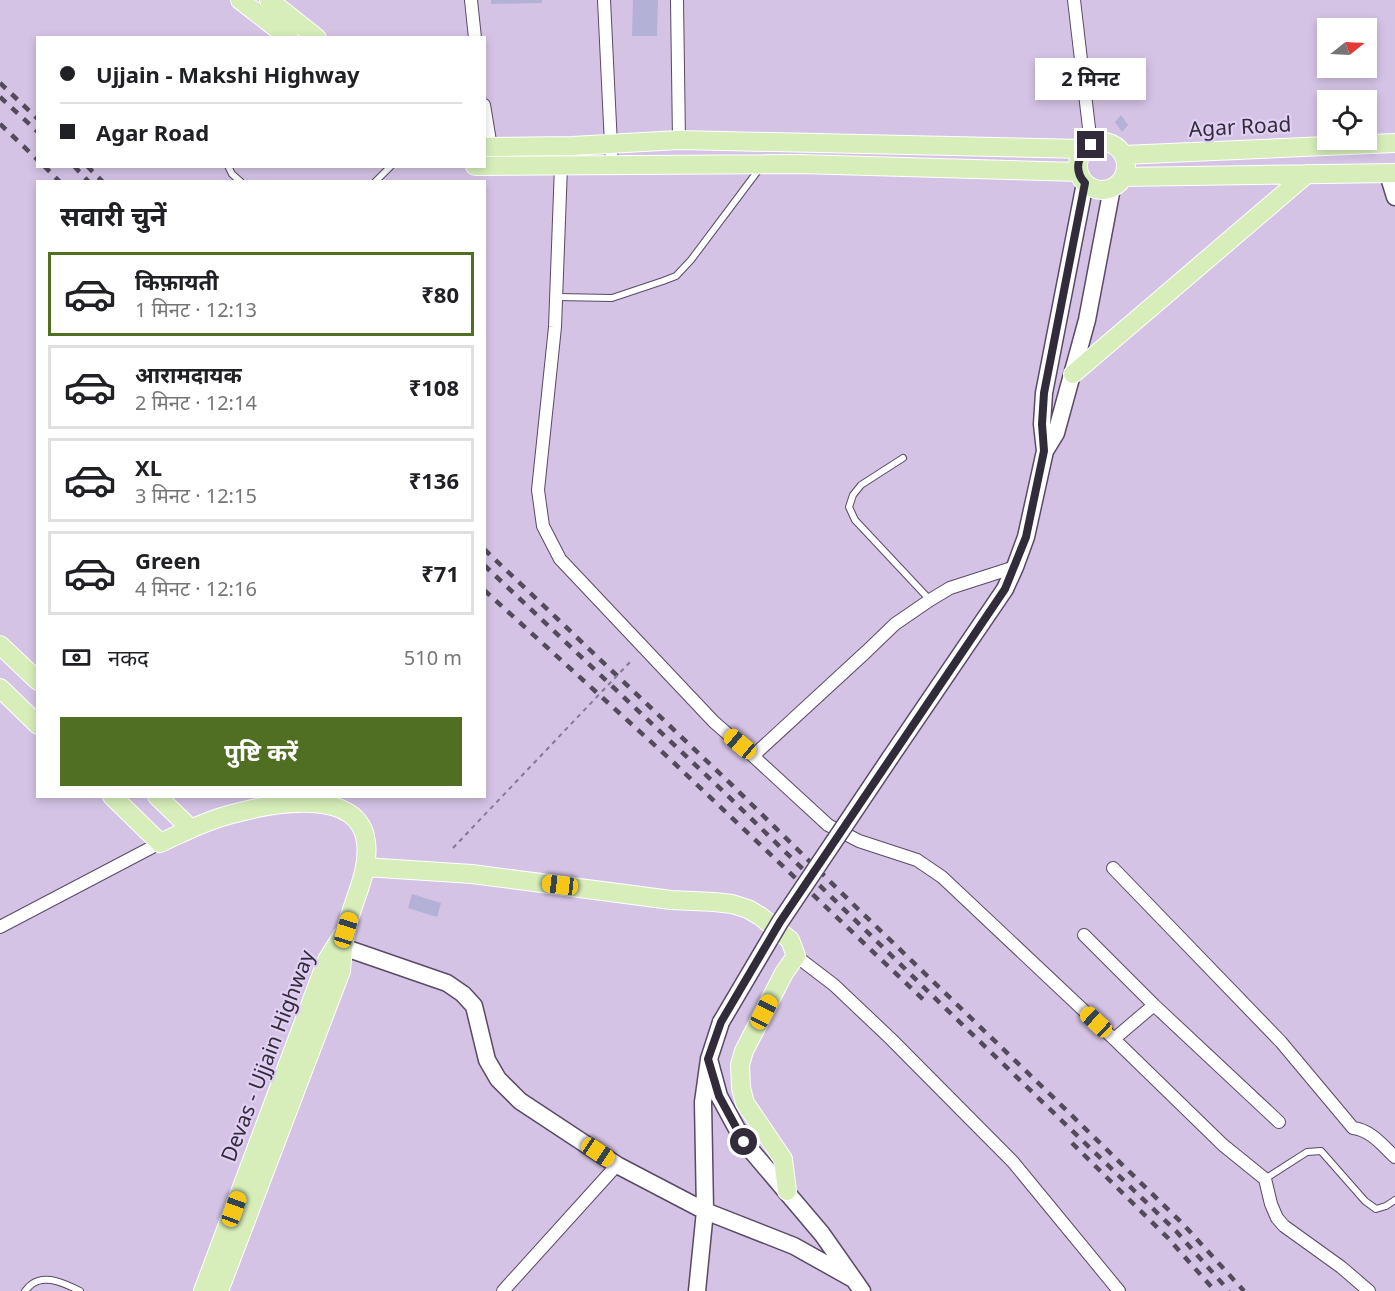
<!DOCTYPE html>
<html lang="hi">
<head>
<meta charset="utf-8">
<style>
  body { margin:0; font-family:"Noto Sans","Noto Sans Devanagari",sans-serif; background:#f6f6f6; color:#202124; height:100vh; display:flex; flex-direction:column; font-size:22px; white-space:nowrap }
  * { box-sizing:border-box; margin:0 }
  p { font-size:20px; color:#757577 }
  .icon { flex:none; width:33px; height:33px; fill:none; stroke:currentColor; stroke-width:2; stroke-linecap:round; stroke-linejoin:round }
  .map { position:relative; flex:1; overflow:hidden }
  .drawer { position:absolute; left:36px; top:180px; width:450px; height:618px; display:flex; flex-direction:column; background:#fff; border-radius:0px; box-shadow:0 3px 9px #0003 }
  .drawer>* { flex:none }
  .guide { position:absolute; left:36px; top:36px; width:450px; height:132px; border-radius:0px; box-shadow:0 3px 9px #0003; display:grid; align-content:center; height:132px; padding:0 24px; background:#fff }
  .needle { width:39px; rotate:72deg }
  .controls { position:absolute; left:1317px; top:18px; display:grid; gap:12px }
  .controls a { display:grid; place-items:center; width:60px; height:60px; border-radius:0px; background:#fff; box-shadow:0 3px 9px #0003; font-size:30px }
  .end { position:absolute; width:27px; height:27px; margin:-14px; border:8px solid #322b39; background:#fff; box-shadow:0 0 0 3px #fff }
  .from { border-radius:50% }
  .bubble { position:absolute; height:42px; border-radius:0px; background:#fff; box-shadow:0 3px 9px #0003; font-size:20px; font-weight:700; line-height:42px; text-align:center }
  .car { position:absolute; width:18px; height:36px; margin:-18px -9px; border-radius:8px; box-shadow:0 0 4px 2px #0007; background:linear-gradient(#f5c518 24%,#345 0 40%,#f5c518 0 76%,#345 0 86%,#f5c518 0) }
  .guide b { display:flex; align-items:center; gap:21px; height:57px; font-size:22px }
  .guide b+b { border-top:2px solid #e0e0e0 }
  .guide i { width:15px; height:15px; background:#202124 }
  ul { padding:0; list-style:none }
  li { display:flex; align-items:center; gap:18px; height:84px; margin:0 12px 9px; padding:0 12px; border:3px solid #e0e0e0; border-radius:0px }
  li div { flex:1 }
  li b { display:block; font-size:22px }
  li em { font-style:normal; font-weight:700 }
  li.on { border-color:#516f23 }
  li>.icon { width:54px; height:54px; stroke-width:1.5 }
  h2 { padding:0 24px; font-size:27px; line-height:72px }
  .pay { display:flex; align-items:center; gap:15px; height:66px; padding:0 24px; font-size:22px }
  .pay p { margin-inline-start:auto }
  .action { display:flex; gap:12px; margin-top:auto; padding:12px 24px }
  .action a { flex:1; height:69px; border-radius:0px; background:#516f23; color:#fff; font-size:24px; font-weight:700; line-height:69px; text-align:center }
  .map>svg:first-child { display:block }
  .building { fill:#b4b1d6 }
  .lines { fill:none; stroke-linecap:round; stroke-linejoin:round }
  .lane-casing { stroke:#594a67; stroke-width:8 }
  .street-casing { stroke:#594a67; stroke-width:14 }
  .secondary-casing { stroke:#594a67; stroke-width:19 }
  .primary-casing { stroke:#fff; stroke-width:20 }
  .lane { stroke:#fff; stroke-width:6 }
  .street { stroke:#fff; stroke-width:12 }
  .secondary { stroke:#fff; stroke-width:16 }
  .primary { stroke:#d7eeba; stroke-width:18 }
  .rail { stroke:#534a5c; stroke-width:4.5; stroke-dasharray:8 8; stroke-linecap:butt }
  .secondary-bridge-casing { stroke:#594a67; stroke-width:19; stroke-linecap:butt }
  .path-bridge { stroke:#857991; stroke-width:2; stroke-dasharray:4.5 4.5; stroke-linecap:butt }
  .secondary-bridge { stroke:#fff; stroke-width:16 }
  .route { stroke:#322b39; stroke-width:8 }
  .labels { text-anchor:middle; stroke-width:4.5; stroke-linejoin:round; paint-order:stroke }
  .street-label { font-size:21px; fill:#322b39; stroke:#e1d0f3 }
</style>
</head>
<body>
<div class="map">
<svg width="1395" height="1291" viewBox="0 0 1395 1291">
  <rect width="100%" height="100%" fill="#d4c3e5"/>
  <path class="building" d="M491,0H542V3L491,4Z
    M633,0H658L657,36H632Z
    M1121,115L1128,125L1122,132L1115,122Z
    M412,894L441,903L437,917L408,908Z"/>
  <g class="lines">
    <g class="lane-casing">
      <path id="lane" d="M228,166L232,174L241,182
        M375,182L391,166
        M557,297L612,298L663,281L676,276L691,260L760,168
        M903,458L861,485L853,495L849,507L855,520L930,600
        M1265,1179L1307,1152L1321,1151L1365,1201L1376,1209L1386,1206L1395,1200
        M25,1291C27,1289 29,1286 32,1284C46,1274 66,1284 80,1291"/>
    </g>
    <g class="street-casing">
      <path id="street" d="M471,0L475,38
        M604,0L612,166
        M677,0L679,140
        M1074,0L1091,145
        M484,105L491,147
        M561,166L555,327L538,490L543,526L560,559L714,722L753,756L828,825L859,841L917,860L942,877L1114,1039L1223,1145L1265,1179L1271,1204L1277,1218L1284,1226L1341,1267L1369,1291
        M753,756L867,651L895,624L930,600L950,588L1015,567
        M1113,868L1281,1042L1353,1128C1371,1130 1383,1146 1395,1157
        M0,927L160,843
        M1084,935L1154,1005
        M796,956L834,985L891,1039L1013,1162L1119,1291
        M1114,1039L1154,1005L1279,1122
        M503,1291L617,1165"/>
    </g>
    <g class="secondary-casing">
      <path id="secondary" d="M1388,174L1395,197
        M1045,451L1056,433L1087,320L1112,188
        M890,758L1005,589L1015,567L1026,537L1045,451L1042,424L1044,393L1085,183
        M337,945L447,983L463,994L474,1006L487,1060L498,1079L520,1101L617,1165L705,1211L794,1246L853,1279
        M709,1059L719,1096L744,1142L822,1234L862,1291
        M697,1291L705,1211L703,1102L709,1059L721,1022"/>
    </g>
    <g class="primary-casing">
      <path id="primary" d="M240,0L289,38
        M269,0L317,38
        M1078 166a24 24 0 1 1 48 0a24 24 0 1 1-48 0Z
        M484,147L572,146L679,140L1085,149
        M1123,155L1395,143
        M475,166L799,164L1079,172
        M1123,177L1395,173
        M1073,374L1307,174
        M0,645L38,681
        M0,688L38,725
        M112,796L160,843C184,832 210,819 236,813C273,803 360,787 366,842C370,873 352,901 346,931C343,944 342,958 341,971L219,1291
        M157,796L191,829
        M365,867L472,874L671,900L714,902L732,904L748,909L760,916L790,940L796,956L784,973L744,1051L740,1065L741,1088L745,1103L783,1159L787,1191
        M203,1291L327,960L342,936"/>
    </g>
    <use href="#lane" class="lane"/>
    <use href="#street" class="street"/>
    <use href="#secondary" class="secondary"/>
    <use href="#primary" class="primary"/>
    <path class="rail" d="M0,83L38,119
      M0,97L38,132
      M0,124L38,160
      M44,166L60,182
      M74,166L89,182
      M87,166L103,182
      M484,549L733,786L857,908L1058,1102L1183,1224L1244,1291
      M484,565L726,794L940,1003L1176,1231L1229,1291
      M484,590L671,760L927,1003
      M1072,1143L1168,1238L1215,1291"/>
    <g class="secondary-bridge-casing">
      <path id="secondary-bridge" d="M721,1022L780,922L890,758"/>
    </g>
    <path class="path-bridge" d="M453,848L631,661"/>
    <use href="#secondary-bridge" class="secondary-bridge"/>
  </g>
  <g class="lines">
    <path class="route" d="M744,1142L719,1096L708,1059L721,1022L780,922L1005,589L1026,537L1044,451L1042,424L1044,393L1085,183C1073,170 1078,154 1091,145"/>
  </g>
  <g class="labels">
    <g class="street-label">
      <text transform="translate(1240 127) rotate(-3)" y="7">Agar Road</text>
      <text transform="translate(268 1056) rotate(-69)" y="7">Devas - Ujjain Highway</text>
    </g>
  </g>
</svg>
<div class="controls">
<a><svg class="needle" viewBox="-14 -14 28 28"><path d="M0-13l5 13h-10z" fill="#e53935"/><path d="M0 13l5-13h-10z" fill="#757577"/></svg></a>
<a><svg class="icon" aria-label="locate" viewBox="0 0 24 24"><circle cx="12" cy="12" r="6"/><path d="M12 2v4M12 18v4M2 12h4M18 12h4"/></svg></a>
</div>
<i class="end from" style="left:744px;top:1142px"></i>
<i class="end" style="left:1091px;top:145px"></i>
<div class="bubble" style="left:1035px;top:58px;width:111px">2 मिनट</div>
<i class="car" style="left:740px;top:744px;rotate:310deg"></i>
<i class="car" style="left:560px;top:885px;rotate:277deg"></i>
<i class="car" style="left:346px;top:930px;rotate:17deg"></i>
<i class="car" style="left:764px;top:1012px;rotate:27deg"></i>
<i class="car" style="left:1096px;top:1022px;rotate:313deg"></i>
<i class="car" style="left:598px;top:1152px;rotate:124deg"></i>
<i class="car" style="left:234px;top:1209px;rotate:20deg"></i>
<div class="guide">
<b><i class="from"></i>Ujjain - Makshi Highway</b>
<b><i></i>Agar Road</b>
</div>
<section class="drawer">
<h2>सवारी चुनें</h2>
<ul>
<li class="on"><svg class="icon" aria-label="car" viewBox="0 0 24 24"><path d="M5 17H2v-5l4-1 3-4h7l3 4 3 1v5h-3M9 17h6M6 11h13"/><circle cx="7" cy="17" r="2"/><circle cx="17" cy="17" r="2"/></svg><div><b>किफ़ायती</b><p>1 मिनट · 12:13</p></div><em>₹80</em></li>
<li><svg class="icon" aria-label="car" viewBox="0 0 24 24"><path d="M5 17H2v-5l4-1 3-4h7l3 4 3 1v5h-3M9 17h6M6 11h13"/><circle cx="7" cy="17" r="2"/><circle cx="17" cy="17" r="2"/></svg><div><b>आरामदायक</b><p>2 मिनट · 12:14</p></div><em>₹108</em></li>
<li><svg class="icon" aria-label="car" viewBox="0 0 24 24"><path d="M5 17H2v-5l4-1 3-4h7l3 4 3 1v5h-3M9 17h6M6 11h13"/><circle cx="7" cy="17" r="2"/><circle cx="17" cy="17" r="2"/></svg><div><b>XL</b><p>3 मिनट · 12:15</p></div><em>₹136</em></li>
<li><svg class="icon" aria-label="car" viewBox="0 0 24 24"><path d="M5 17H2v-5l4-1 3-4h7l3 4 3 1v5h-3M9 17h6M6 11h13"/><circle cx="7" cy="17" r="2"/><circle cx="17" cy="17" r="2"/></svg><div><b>Green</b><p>4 मिनट · 12:16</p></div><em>₹71</em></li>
</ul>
<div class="pay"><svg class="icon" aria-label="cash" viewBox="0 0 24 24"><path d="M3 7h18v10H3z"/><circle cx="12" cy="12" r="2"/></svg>नकद<p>510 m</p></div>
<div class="action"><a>पुष्टि करें</a></div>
</section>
</div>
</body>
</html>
